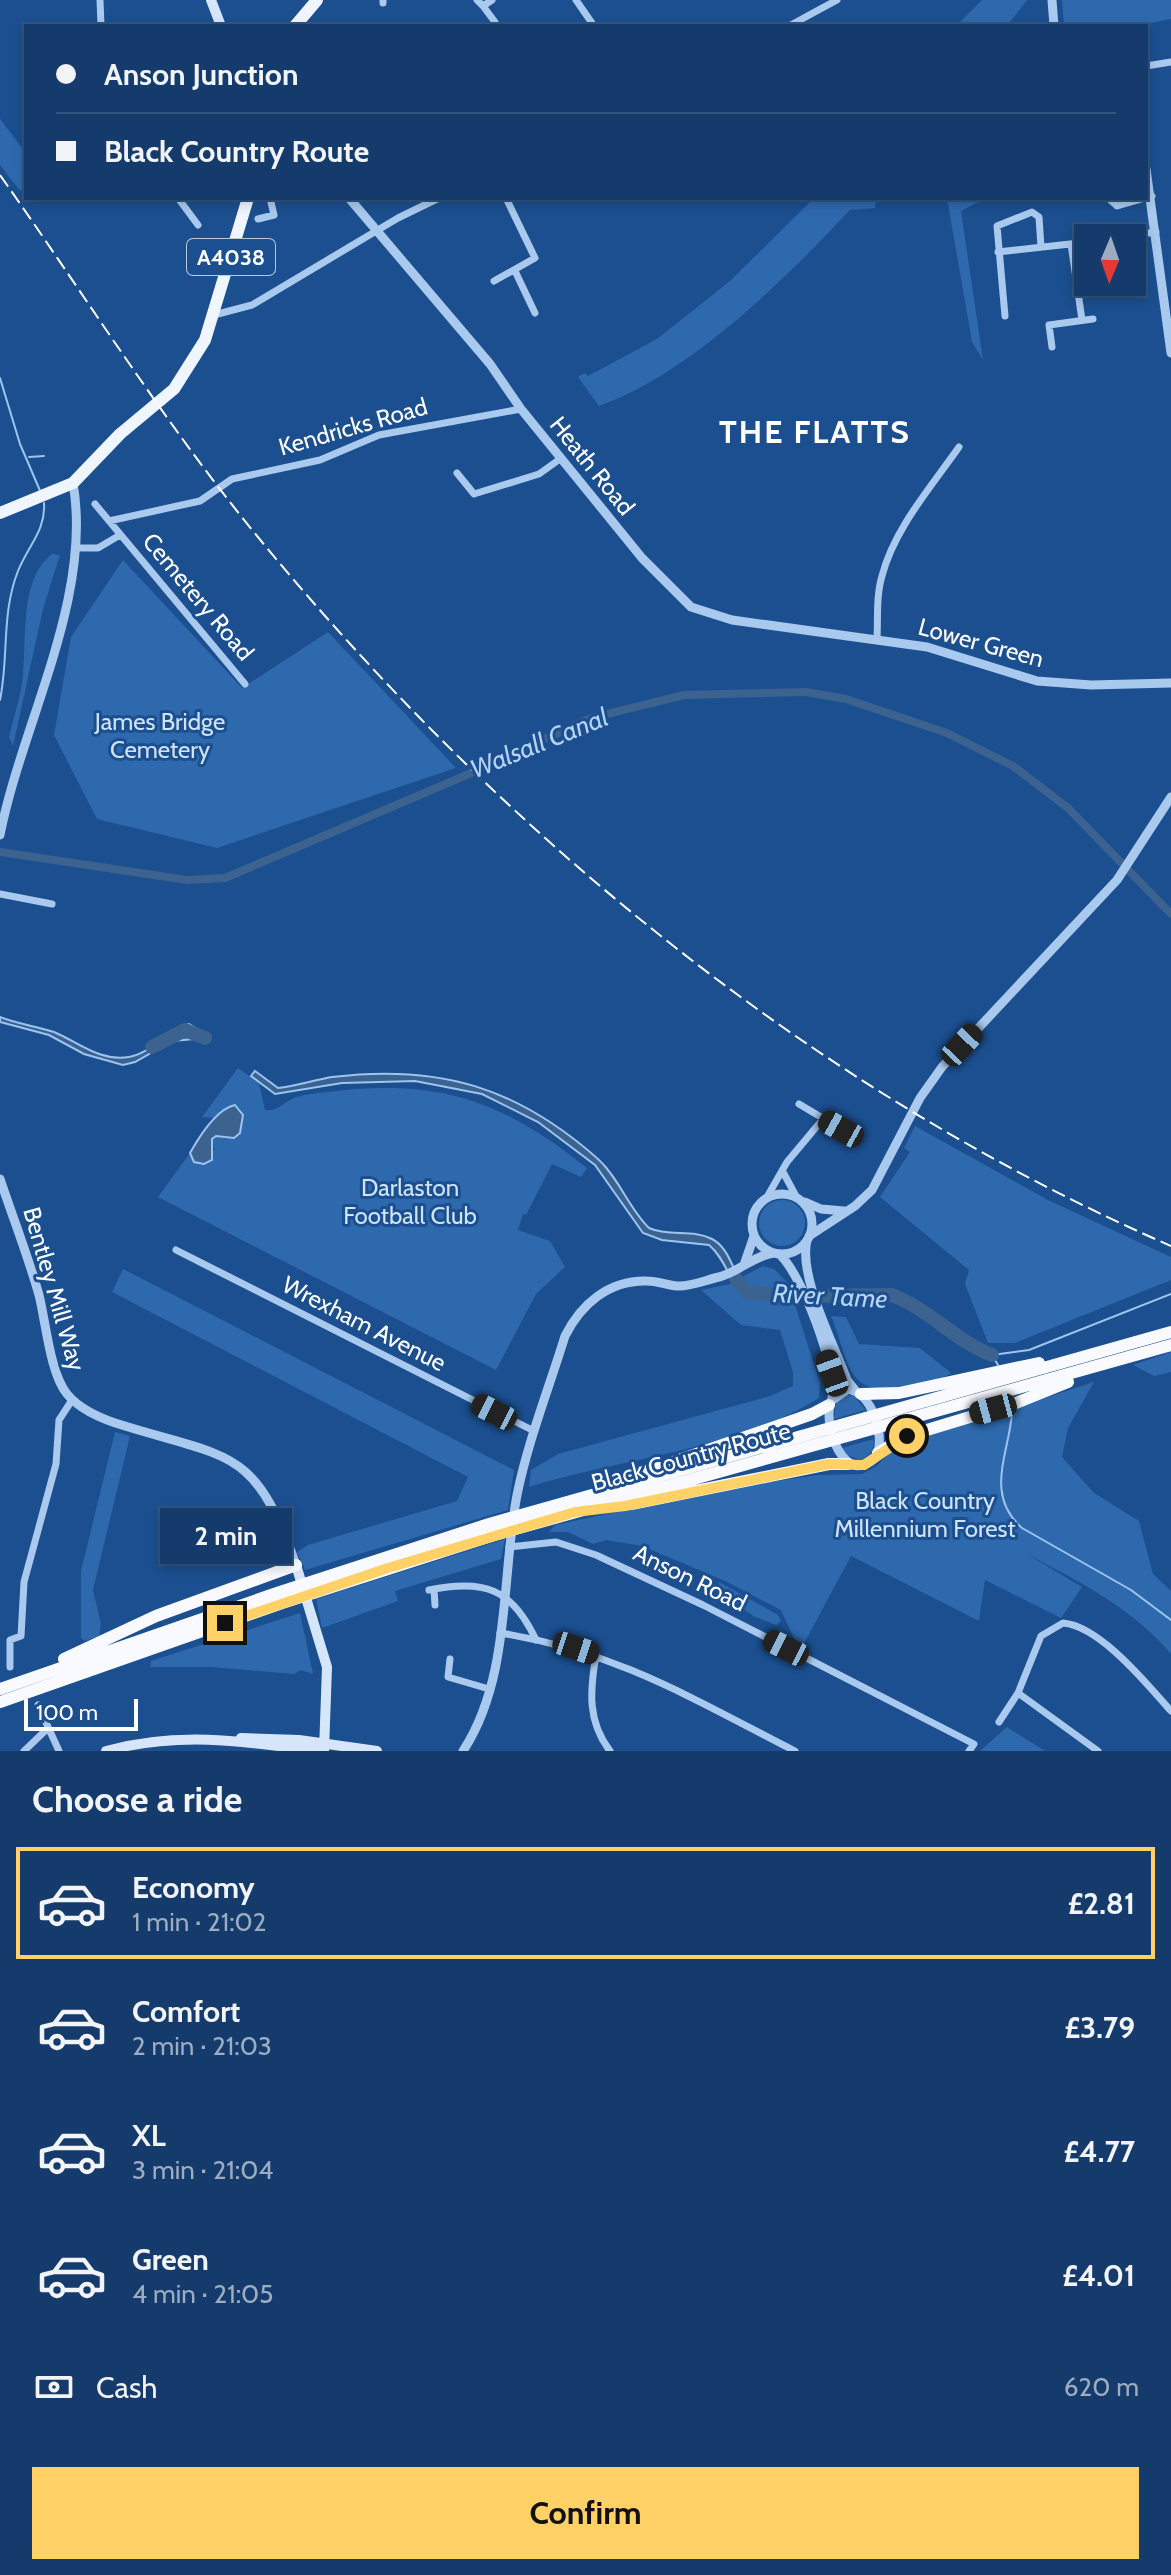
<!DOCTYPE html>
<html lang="en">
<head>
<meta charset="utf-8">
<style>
  body { margin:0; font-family:Cabin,sans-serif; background:#214673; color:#f1f3f6; height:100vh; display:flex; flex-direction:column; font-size:30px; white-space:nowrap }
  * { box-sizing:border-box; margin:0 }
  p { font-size:26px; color:#9dadc1 }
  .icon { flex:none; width:44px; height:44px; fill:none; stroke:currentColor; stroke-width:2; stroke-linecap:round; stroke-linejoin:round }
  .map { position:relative; height:1751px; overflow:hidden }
  .drawer { display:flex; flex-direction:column; background:#143b6b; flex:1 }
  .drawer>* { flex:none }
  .top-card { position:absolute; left:24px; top:24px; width:1124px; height:176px; border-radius:0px; box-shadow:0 4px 12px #0003,0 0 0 2px #33557e; display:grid; align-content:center; height:176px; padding:0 32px; background:#143b6b }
  .needle { width:52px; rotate:182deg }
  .tools { position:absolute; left:1074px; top:224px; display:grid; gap:16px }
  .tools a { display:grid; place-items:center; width:72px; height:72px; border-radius:0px; background:#143b6b; box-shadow:0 4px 12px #0003,0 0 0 2px #33557e; font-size:40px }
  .scale { position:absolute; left:24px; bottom:20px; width:114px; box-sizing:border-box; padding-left:8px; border:4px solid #fff; border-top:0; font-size:22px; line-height:28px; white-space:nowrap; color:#fff; -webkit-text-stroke:6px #1b4f8f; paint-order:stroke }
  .end { position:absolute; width:36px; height:36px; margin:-18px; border:10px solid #ffd166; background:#111; box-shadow:0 0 0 4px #111 }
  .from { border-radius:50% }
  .bubble { position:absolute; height:56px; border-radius:0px; background:#143b6b; box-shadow:0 4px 12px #0003,0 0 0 2px #33557e; font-size:26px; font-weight:700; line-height:56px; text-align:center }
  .car { position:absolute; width:24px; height:48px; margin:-24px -12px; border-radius:10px; box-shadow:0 0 6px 2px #0007; background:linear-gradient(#222 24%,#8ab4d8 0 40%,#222 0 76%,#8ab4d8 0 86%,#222 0) }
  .top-card b { display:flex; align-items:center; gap:28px; height:76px; font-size:30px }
  .top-card b+b { border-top:2px solid #33557e }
  .top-card i { width:20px; height:20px; background:#f1f3f6 }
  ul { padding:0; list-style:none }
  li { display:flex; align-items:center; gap:24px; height:112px; margin:0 16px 12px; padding:0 16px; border:4px solid transparent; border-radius:0px }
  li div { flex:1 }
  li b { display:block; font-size:30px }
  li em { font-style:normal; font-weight:700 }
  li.on { border-color:#ffd166 }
  li>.icon { width:72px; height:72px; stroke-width:1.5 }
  h2 { padding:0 32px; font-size:36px; line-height:96px }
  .pay { display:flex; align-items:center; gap:20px; height:88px; padding:0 32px; font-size:30px }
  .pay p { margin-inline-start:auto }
  .button { display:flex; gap:16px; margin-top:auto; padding:16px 32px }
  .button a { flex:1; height:92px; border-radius:0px; background:#ffd166; color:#111; font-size:32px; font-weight:700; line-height:92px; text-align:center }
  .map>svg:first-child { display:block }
  .green { fill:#2e69ad }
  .water { fill:#3c6290; stroke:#9cc4f0; stroke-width:2 }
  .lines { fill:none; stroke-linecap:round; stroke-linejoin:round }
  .stream { stroke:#9cc4f0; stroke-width:2 }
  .canal { stroke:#3c6290; stroke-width:8 }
  .river { stroke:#3c6290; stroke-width:14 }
  .minor { stroke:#a9c9ee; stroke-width:7 }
  .tertiary { stroke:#a9c9ee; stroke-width:9 }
  .secondary { stroke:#d6e6fa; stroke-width:10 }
  .primary { stroke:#f0f6ff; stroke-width:12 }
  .trunk { stroke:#f8faff; stroke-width:12 }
  .rail { stroke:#fff; stroke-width:2; stroke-dasharray:14 6; stroke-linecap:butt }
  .route { stroke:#ffd166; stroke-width:10 }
  .labels { text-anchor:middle; stroke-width:6; stroke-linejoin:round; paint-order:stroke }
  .shield { fill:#1b4f8f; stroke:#bbcadd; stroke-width:2 }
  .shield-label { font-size:22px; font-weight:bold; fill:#fff }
  .street-label { font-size:24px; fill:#fff; stroke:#1b4f8f }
  .park-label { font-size:24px; fill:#cfe3fa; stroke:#1b4f8f }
  .water-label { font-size:26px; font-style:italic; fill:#b5d3f5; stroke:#1b4f8f }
  .district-label { font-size:32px; font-weight:bold; letter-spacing:2px; fill:#fff; stroke:#1b4f8f }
</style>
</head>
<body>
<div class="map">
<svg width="1171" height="1751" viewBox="0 0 1171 1751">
  <rect width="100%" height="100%" fill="#1b4f8f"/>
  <path class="green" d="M982,0H1027L1007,26H956Z
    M1062,0H1171V19L1135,26H1064Z
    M0,119L26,153V188L20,191L0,165Z
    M814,198H876L875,208L850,210C784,280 690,374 599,406L578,377L585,373L588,376L657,339L730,281Z
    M947,198H986L961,211L983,360L972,342Z
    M52,554L60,555L43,609L13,746L9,737C14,716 21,696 23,675C27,639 19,579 52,554Z
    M123,560L242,688L328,632L456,768L217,848L97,819L54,735L71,637Z
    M238,1068L259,1083L265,1110C279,1112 284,1101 297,1097C307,1094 318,1093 327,1092C438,1078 502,1100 587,1168L581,1177L552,1164L526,1215L523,1214L518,1230L550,1241L565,1267L536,1294L496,1370L158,1197L190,1153L194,1162L214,1150L212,1139L216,1136L227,1139L221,1110L216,1118L202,1117Z
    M915,1126L1048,1200L1171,1257V1280L1015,1343H988L965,1284L969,1270L880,1197L910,1152L904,1148Z
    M759 1223a23 23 0 1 1 46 0a23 23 0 1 1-46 0Z
    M763,1266L774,1269L788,1283L820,1383L819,1398C737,1450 621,1458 529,1487L531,1470L558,1454L770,1396L793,1386V1372L780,1330L741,1325L701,1290L735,1283L740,1291L745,1286L740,1278Z
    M123,1269L514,1470L508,1510L305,1570L297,1552L308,1545L457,1501L468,1477L112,1292Z
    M831,1316L846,1317L859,1344L920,1348L951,1373C940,1381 923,1382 909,1385C846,1400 851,1366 831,1316Z
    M1171,1352V1372L1154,1376L1133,1365Z
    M1094,1382L1068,1428L1062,1457L1094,1493L1139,1521L1153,1574L1171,1591V1654C1130,1606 1081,1583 1027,1554L1082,1587L1061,1618L985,1580L979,1621L851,1556L800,1651L781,1610L725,1581L642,1546L606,1540L593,1544L568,1532H549L555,1525L724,1489L818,1475L862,1474L877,1466L896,1446Z
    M846,1395L854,1396L866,1410L834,1419L836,1401Z
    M115,1432L130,1436L93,1590L101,1624L99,1636L85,1641L81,1638V1571Z
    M874,1439L873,1451L862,1460L846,1455L842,1448Z
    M505,1539L501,1559L395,1591L398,1601L322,1628L316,1599Z
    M719,1582L778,1615L781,1621L776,1625L753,1616L717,1589Z
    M300,1613L313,1674L301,1670L294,1674L211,1667H150L151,1661Z
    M1007,1727L1045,1751H980Z"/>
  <path class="water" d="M0,1017C17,1024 36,1026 54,1032C78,1042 100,1062 129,1057C150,1053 168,1032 189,1024L207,1035L205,1038L172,1041L135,1062L123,1065L84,1054L49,1035L0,1022Z
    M255,1071L278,1088C296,1086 314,1080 332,1077C439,1064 517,1087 598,1159C619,1178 629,1209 649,1228C669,1237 693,1229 712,1239C733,1250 732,1279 750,1289L746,1296C729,1283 726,1259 709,1245L662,1240L643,1233L595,1165L538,1122L482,1094L415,1081L342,1083L275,1094L251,1076Z
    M235,1105L243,1115L240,1133L234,1138L216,1136L212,1139V1160L204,1164L194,1162L190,1153C199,1137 216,1109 235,1105Z"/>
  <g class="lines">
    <path class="stream" d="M0,378L20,444L41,493
      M29,457L44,456
      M0,700C9,657 1,614 18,571C28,546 46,530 44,503
      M998,1365L992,1355L1029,1350L1171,1294
      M1012,1413C1009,1454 984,1494 1022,1528L1131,1590L1171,1620"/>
    <path class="canal" d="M0,852L187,880L225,878L462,777L591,718L684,695L806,692L846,699L947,733L1013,766L1068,808L1171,914"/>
    <path class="river" d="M152,1047L185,1030L205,1038
      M736,1279L747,1292L793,1296L892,1295C929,1309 955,1341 992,1355"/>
    <path class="minor" d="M100,0L101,26
      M477,0L483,6L492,0
      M576,0L594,26
      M383,3V0
      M483,6L495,22
      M789,26L837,0
      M1146,66L1171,62
      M178,198L198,225
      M1108,198L1117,206L1152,196
      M258,219L274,215L270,198
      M1111,238L1156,232
      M1071,244L1082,320
      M998,252L1088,242
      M515,271L535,313
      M494,281L535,258L506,198
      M214,315L252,305L398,218L439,198
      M1005,316L997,226L1032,212L1039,217L1041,247
      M1052,347L1049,325L1093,319
      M457,473L474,494L539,474L560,459
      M95,504L245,684
      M109,521L200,501L232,479L320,460L379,435L521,409
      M75,548H98L120,535
      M877,639C878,618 876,596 882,576C894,529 931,487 959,447
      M0,894L52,904
      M799,1104L841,1129
      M783,1172L797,1198
      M767,1197L787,1162L823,1119
      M176,1250L534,1431
      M509,1547L556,1542L596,1555L703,1605L974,1744L969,1751
      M434,1589L435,1605
      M429,1590C484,1579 512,1588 536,1640
      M500,1633C615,1651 693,1699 795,1751
      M596,1655C590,1690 587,1721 610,1751
      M450,1659L448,1677L489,1689
      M10,1667V1640L21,1636L24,1582L56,1464L59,1420L72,1400
      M1018,1693L1098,1751
      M38,1705L59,1751
      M999,1722L1018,1693L1041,1636L1063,1623C1100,1626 1147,1684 1171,1711
      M24,1751L46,1730"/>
    <path class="tertiary" d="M1052,0L1054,26
      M1146,169L1171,353
      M349,198L490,364L521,409L642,558L691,607L732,620L927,647L1037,681L1091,685L1171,683
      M0,835C22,723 93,598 73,483
      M0,1179C13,1218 28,1256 39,1295C46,1323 50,1373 67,1394C81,1411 104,1420 125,1426C232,1459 255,1448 296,1565
      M752 1224a30 30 0 1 1 60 0a30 30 0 1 1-60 0Z
      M805,1202L821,1209L844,1211
      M809,1236L855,1206L872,1190L920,1098L942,1067L1117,880L1171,797
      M807,1240C798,1276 834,1344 847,1380L855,1390
      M779,1254C801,1272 838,1370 832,1398
      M744,1265L754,1236
      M848,1389C872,1393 885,1434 877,1456C845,1490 822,1426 831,1401Z
      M463,1751C511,1678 501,1578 517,1495C528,1441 549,1388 565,1336C581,1304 609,1280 647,1281C657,1281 667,1285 677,1286C690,1287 706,1280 719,1277C739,1272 753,1256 774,1253"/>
    <path class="secondary" d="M211,0L221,26
      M296,1565L327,1667L324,1751
      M241,1738L299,1740L377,1751
      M106,1751C178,1731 244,1741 316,1751"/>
    <path class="primary" d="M295,26L317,0
      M0,513L73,483L120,434L174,389L205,340L248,198"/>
    <path class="trunk" d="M861,1394L899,1393L1039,1363
      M878,1453L907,1436L1016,1403L1068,1382
      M601,1487L812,1414L829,1405
      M631,1504L829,1464H848
      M64,1659L156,1616L296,1565
      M0,1689L277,1593L489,1524L1171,1332
      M0,1702L282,1603L494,1535L1171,1345"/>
    <path class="rail" d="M0,175C84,294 161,418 253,531C499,833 813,1090 1171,1246"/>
  </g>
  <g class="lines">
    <path class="route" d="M225,1623L388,1568L575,1512L625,1506L829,1464L864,1465L907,1436"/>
  </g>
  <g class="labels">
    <rect class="shield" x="187" y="239" width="88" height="36" rx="6"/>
    <g class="shield-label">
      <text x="231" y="265">A4038</text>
    </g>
    <g class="street-label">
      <text transform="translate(353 427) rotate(-16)" y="8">Kendricks Road</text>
      <text transform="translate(592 466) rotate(51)" y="8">Heath Road</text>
      <text transform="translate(198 597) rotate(50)" y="8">Cemetery Road</text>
      <text transform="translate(981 643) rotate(15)" y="8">Lower Green</text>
      <text transform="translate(54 1289) rotate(74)" y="8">Bentley Mill Way</text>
      <text transform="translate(364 1324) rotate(27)" y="8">Wrexham Avenue</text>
      <text transform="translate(691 1457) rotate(-15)" y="8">Black Country Route</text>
      <text transform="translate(690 1578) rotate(26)" y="8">Anson Road</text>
    </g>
    <g class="park-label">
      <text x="160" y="730">James Bridge<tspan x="160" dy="28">Cemetery</tspan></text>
      <text x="410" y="1196">Darlaston<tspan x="410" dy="28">Football Club</tspan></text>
      <text x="925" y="1509">Black Country<tspan x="925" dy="28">Millennium Forest</tspan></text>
    </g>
    <g class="water-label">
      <text transform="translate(539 743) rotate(-22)" y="9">Walsall Canal</text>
      <text transform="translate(830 1296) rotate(3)" y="9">River Tame</text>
    </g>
    <g class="district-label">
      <text x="815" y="443">THE FLATTS</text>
    </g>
  </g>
</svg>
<div class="tools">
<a><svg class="needle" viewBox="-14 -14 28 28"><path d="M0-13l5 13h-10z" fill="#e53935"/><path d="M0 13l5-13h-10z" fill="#9dadc1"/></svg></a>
</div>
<div class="scale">100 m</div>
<i class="end from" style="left:907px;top:1436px"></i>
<i class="end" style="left:225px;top:1623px"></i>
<div class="bubble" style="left:160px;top:1508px;width:132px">2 min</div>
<i class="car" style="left:962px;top:1045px;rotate:43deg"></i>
<i class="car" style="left:841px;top:1129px;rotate:299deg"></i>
<i class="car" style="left:832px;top:1373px;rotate:340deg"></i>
<i class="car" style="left:993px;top:1409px;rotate:255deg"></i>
<i class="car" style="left:494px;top:1412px;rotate:297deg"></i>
<i class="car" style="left:576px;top:1648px;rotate:108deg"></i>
<i class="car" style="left:786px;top:1648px;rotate:297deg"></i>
<div class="top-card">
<b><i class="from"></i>Anson Junction</b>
<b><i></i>Black Country Route</b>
</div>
</div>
<section class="drawer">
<h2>Choose a ride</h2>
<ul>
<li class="on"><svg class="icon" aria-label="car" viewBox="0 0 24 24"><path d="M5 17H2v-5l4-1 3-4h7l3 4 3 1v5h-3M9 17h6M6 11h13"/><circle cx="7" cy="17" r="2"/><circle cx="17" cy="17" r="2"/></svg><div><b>Economy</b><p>1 min · 21:02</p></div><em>£2.81</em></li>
<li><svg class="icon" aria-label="car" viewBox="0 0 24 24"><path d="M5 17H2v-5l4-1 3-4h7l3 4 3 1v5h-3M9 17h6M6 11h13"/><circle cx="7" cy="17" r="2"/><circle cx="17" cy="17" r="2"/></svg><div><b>Comfort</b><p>2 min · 21:03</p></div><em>£3.79</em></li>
<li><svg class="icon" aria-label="car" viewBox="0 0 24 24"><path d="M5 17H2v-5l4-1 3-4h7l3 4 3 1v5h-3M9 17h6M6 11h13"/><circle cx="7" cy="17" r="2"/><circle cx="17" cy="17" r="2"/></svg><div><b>XL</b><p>3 min · 21:04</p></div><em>£4.77</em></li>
<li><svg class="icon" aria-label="car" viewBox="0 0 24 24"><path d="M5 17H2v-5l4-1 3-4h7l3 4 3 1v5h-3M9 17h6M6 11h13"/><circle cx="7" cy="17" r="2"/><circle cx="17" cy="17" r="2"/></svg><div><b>Green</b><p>4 min · 21:05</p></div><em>£4.01</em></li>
</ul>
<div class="pay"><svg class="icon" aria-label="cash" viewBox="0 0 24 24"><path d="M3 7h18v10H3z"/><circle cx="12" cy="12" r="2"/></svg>Cash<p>620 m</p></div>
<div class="button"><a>Confirm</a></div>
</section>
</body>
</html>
